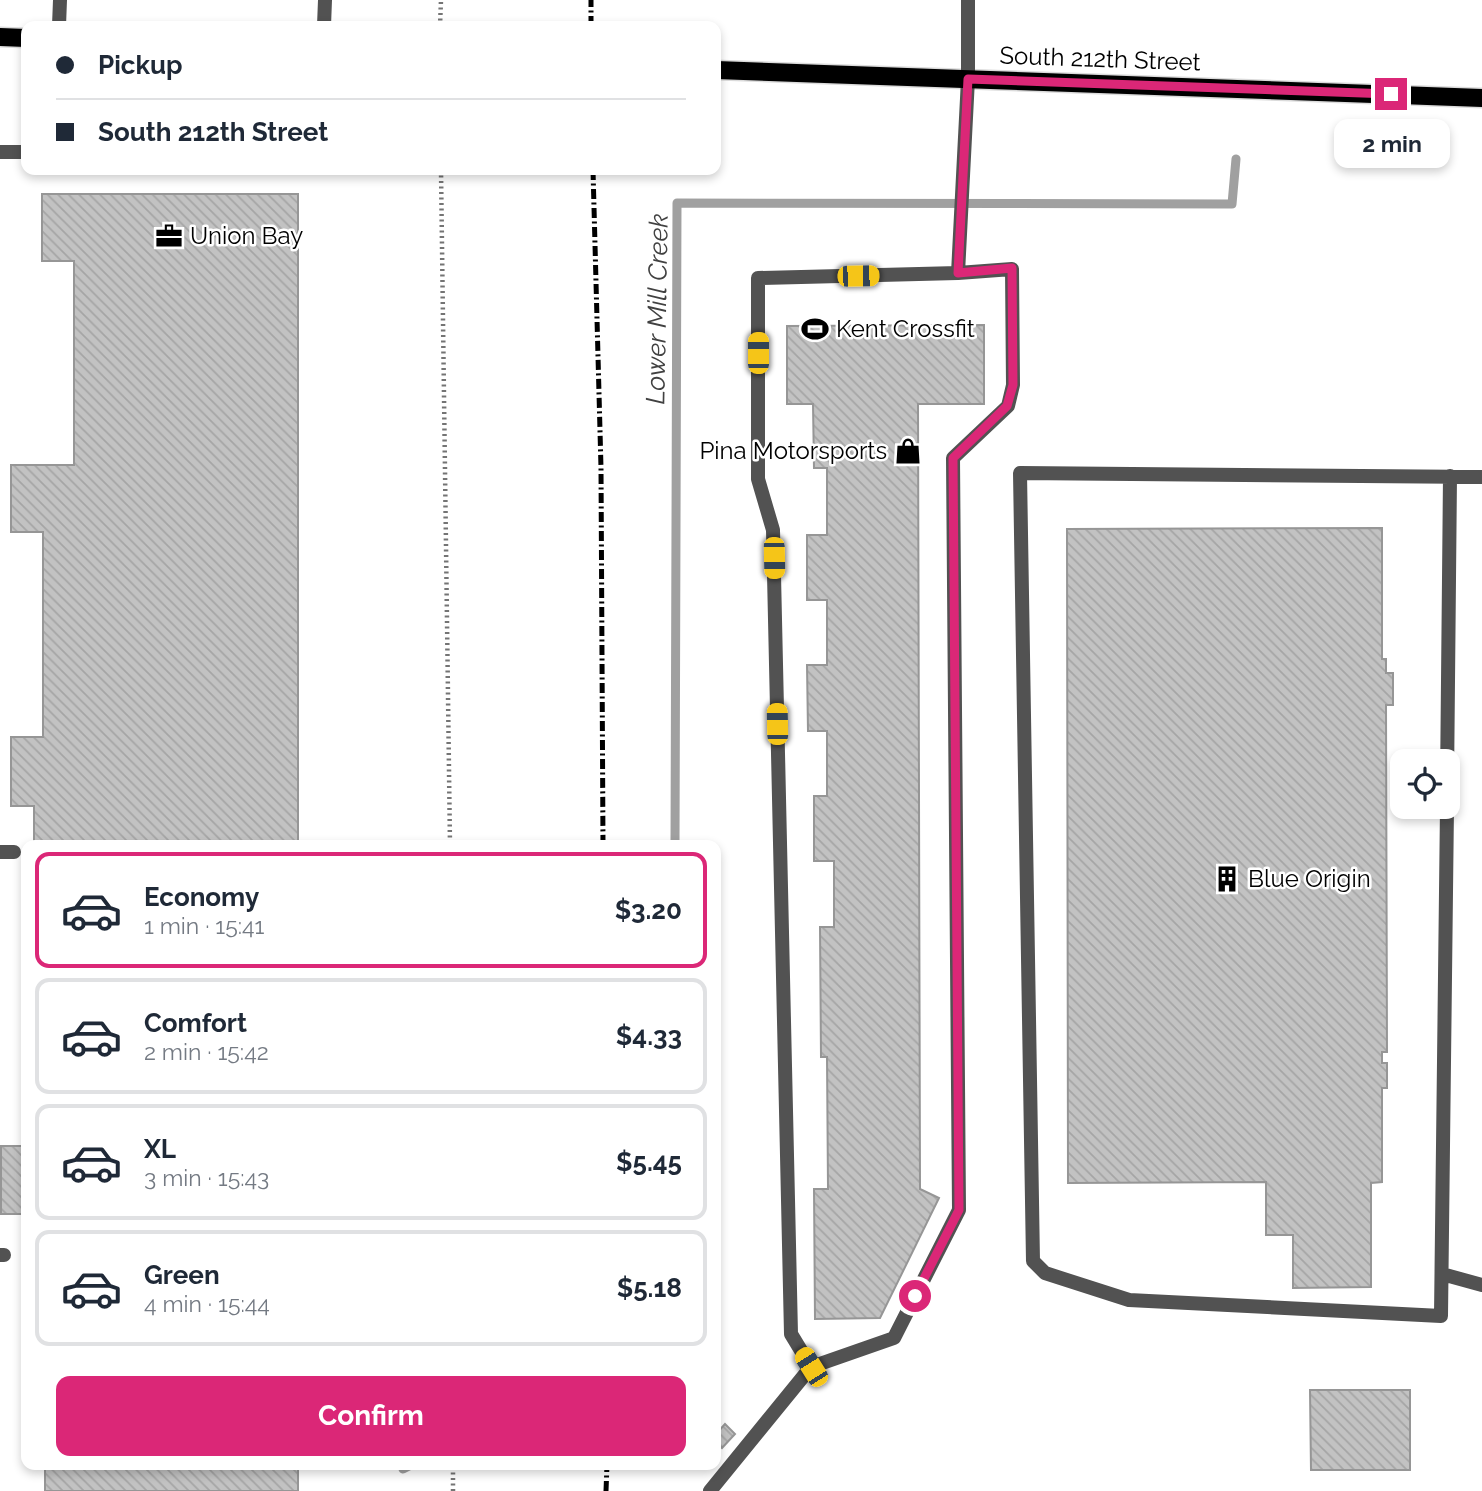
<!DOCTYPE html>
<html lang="en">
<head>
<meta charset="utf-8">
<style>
  body { margin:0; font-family:Raleway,sans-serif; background:#f2f2f3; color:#1f2937; height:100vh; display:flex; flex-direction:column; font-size:26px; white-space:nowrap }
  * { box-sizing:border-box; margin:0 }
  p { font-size:23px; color:#747a83 }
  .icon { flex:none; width:38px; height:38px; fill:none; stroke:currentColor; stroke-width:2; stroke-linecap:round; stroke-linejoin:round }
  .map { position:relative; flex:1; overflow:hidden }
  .details { position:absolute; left:21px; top:840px; width:700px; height:630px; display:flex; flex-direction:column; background:#fff; border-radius:14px; box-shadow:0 4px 10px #0003 }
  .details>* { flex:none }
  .top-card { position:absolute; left:21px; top:21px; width:700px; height:154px; border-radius:14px; box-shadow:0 4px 10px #0003; display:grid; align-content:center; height:154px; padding:0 35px; background:#fff }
  .fabs { position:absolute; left:1390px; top:749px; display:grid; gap:14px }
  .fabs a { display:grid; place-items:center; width:70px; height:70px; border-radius:14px; background:#fff; box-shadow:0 4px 10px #0003; font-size:35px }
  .end { position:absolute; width:32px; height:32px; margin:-16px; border:9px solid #db2777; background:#fff; box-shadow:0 0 0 4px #fff }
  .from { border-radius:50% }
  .bubble { position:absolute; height:49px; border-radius:14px; background:#fff; box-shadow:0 4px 10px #0003; font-size:23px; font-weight:700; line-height:49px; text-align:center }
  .car { position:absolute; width:21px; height:42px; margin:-21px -10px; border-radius:9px; box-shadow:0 0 5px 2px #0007; background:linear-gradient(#f5c518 24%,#345 0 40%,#f5c518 0 76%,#345 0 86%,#f5c518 0) }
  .top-card b { display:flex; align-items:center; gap:24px; height:66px; font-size:26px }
  .top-card b+b { border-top:2px solid #e0e1e3 }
  .top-card i { width:18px; height:18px; background:#1f2937 }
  ul { padding:12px 0 0; list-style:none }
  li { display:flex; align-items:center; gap:21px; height:116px; margin:0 14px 10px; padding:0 21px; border:4px solid #e0e1e3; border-radius:14px }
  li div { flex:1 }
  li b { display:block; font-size:26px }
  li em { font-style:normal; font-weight:700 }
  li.selected { border-color:#db2777 }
  li>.icon { width:63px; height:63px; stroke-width:1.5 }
  .primary-button { display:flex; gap:14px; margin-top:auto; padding:14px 35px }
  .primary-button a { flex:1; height:80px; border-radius:14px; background:#db2777; color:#fff; font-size:28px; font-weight:700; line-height:80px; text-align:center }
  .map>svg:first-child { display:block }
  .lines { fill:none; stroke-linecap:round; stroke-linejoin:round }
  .stream { stroke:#a0a0a0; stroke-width:9 }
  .building { fill:url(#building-back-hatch); stroke:#969696; stroke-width:2 }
  .primary-casing { stroke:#dbdbdb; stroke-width:21 }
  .path { stroke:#747474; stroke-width:4.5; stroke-dasharray:2 3.5; stroke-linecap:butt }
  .lane { stroke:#525252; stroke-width:14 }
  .primary { stroke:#000; stroke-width:18 }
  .rail { stroke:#000; stroke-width:5; stroke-dasharray:10 3.5 2 3.5; stroke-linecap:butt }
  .route { stroke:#db2777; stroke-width:9 }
  .labels { text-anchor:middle; stroke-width:5; stroke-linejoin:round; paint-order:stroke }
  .street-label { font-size:24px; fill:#000; stroke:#fff }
  .poi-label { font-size:24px; fill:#000; stroke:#fff; text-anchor:start }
  .water-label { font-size:26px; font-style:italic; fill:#414141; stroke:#fff }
</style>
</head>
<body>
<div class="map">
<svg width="1482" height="1491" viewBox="0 0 1482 1491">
  <defs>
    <pattern id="building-back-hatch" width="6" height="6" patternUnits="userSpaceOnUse" patternTransform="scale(1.75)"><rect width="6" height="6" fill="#c2c2c2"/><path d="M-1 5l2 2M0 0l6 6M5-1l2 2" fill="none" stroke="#a5a5a5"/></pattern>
  </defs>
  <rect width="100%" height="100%" fill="#fff"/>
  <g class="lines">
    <path class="stream" d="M675,845L677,203L1232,204L1236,159
      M403,1469L411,1465"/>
  </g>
  <path class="building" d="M42,194H298V845H34V806H11V737H43V532H11V465H74V261H42Z
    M984,325V404H918L920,1189L939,1198L880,1318L815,1319L814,1189H828L827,1057H821L820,927H834V861H814V796H827V731H808L807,665H827V600H807V535H827V468H814L813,404H787V326Z
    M1382,528V659H1386V673H1393V705H1386L1387,1052H1382V1063H1387V1088H1382V1182L1371,1183V1287L1293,1288V1235H1266V1182L1068,1183L1067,529Z
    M1,1146H26V1305L25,1214H1Z
    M1310,1390H1410V1470H1311Z
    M725,1424L735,1434L722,1448L716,1442V1434Z
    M45,1465H298V1491H45Z"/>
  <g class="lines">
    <g class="primary-casing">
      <path id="primary" d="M0,37L26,38
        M716,70L1482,98"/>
    </g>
    <path class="path" d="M440,26L441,0
      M441,170L450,845
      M453,1491V1465"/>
    <path class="lane" d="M59,26L60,0
      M324,26L325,0
      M0,152H26
      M958,273L1012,269L1013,385L1008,406L953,458L959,1210L894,1338L811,1367L791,1334L773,530L758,479V278L958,273L968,79V0
      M1447,784L1450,476
      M1447,807L1441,1316L1129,1300L1045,1273L1033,1261L1020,473L1482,477
      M0,852H14
      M0,1255H4
      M1442,1274L1482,1285
      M710,1491L811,1367"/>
    <use href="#primary" class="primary"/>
    <path class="rail" d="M591,26V0
      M593,170L601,468L603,845
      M606,1491L607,1465"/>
  </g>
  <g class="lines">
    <path class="route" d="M915,1296L959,1210L953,458L1007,406L1013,385L1012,268L958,273L968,79L1391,94"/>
  </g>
  <defs>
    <g id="office-bare" transform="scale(2.1)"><path d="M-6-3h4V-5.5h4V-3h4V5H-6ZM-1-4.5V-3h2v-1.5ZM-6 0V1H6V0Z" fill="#000" stroke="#fff" stroke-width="2.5" paint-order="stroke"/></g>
    <g id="stadium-bare" transform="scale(2.1)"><path d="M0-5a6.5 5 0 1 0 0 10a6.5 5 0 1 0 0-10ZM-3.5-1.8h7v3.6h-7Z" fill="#000" stroke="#fff" stroke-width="2.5" paint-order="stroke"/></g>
    <g id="shop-bare" transform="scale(2.1)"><path d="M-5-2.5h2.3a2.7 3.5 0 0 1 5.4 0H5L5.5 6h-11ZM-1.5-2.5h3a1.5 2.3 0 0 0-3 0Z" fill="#000" stroke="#fff" stroke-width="2.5" paint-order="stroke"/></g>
    <g id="building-bare" transform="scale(2.1)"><path d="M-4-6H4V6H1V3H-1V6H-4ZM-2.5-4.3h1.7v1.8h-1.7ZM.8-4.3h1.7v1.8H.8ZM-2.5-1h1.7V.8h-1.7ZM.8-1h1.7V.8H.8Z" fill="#000" stroke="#fff" stroke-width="2.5" paint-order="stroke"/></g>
  </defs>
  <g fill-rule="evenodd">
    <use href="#office-bare" x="169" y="236"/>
    <use href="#stadium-bare" x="815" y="329"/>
    <use href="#shop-bare" x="908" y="451"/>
    <use href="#building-bare" x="1227" y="879"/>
  </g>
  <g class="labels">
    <g class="street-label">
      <text transform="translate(1100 59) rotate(2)" y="8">South 212th Street</text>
    </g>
    <g class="poi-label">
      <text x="190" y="244">Union Bay</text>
      <text x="836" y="337">Kent Crossfit</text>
      <text x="887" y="459" text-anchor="end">Pina Motorsports</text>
      <text x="1248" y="887">Blue Origin</text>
    </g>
    <g class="water-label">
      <text transform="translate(657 309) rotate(-89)" y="9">Lower Mill Creek</text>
    </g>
  </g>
</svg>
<div class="fabs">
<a><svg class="icon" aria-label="locate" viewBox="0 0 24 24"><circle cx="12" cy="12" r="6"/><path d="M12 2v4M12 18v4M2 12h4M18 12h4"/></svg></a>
</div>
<i class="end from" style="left:915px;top:1296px"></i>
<i class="end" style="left:1391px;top:94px"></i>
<div class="bubble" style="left:1334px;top:119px;width:116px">2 min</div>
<i class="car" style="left:858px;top:276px;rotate:89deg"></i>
<i class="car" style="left:758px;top:353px;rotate:0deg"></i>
<i class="car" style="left:774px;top:558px;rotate:179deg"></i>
<i class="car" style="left:777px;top:724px;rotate:359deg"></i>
<i class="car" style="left:811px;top:1367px;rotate:328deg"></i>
<div class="top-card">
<b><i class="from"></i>Pickup</b>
<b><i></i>South 212th Street</b>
</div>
<section class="details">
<ul>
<li class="selected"><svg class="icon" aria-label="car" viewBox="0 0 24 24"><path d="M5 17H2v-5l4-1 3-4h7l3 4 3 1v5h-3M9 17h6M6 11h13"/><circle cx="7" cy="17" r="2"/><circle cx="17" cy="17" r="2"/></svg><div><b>Economy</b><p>1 min · 15:41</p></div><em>$3.20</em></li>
<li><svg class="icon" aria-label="car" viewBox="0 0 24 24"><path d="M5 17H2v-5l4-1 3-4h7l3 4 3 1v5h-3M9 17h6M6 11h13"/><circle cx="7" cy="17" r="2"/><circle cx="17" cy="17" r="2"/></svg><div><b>Comfort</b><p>2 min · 15:42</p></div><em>$4.33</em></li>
<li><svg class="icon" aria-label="car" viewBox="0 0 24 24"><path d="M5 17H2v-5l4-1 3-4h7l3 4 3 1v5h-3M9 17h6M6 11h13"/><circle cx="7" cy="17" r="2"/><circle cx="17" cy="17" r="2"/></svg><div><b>XL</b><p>3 min · 15:43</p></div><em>$5.45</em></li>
<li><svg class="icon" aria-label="car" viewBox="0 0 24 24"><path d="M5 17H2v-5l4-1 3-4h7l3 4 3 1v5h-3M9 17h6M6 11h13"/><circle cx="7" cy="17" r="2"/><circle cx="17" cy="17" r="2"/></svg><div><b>Green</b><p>4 min · 15:44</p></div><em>$5.18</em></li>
</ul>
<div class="primary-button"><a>Confirm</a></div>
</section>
</div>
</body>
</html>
